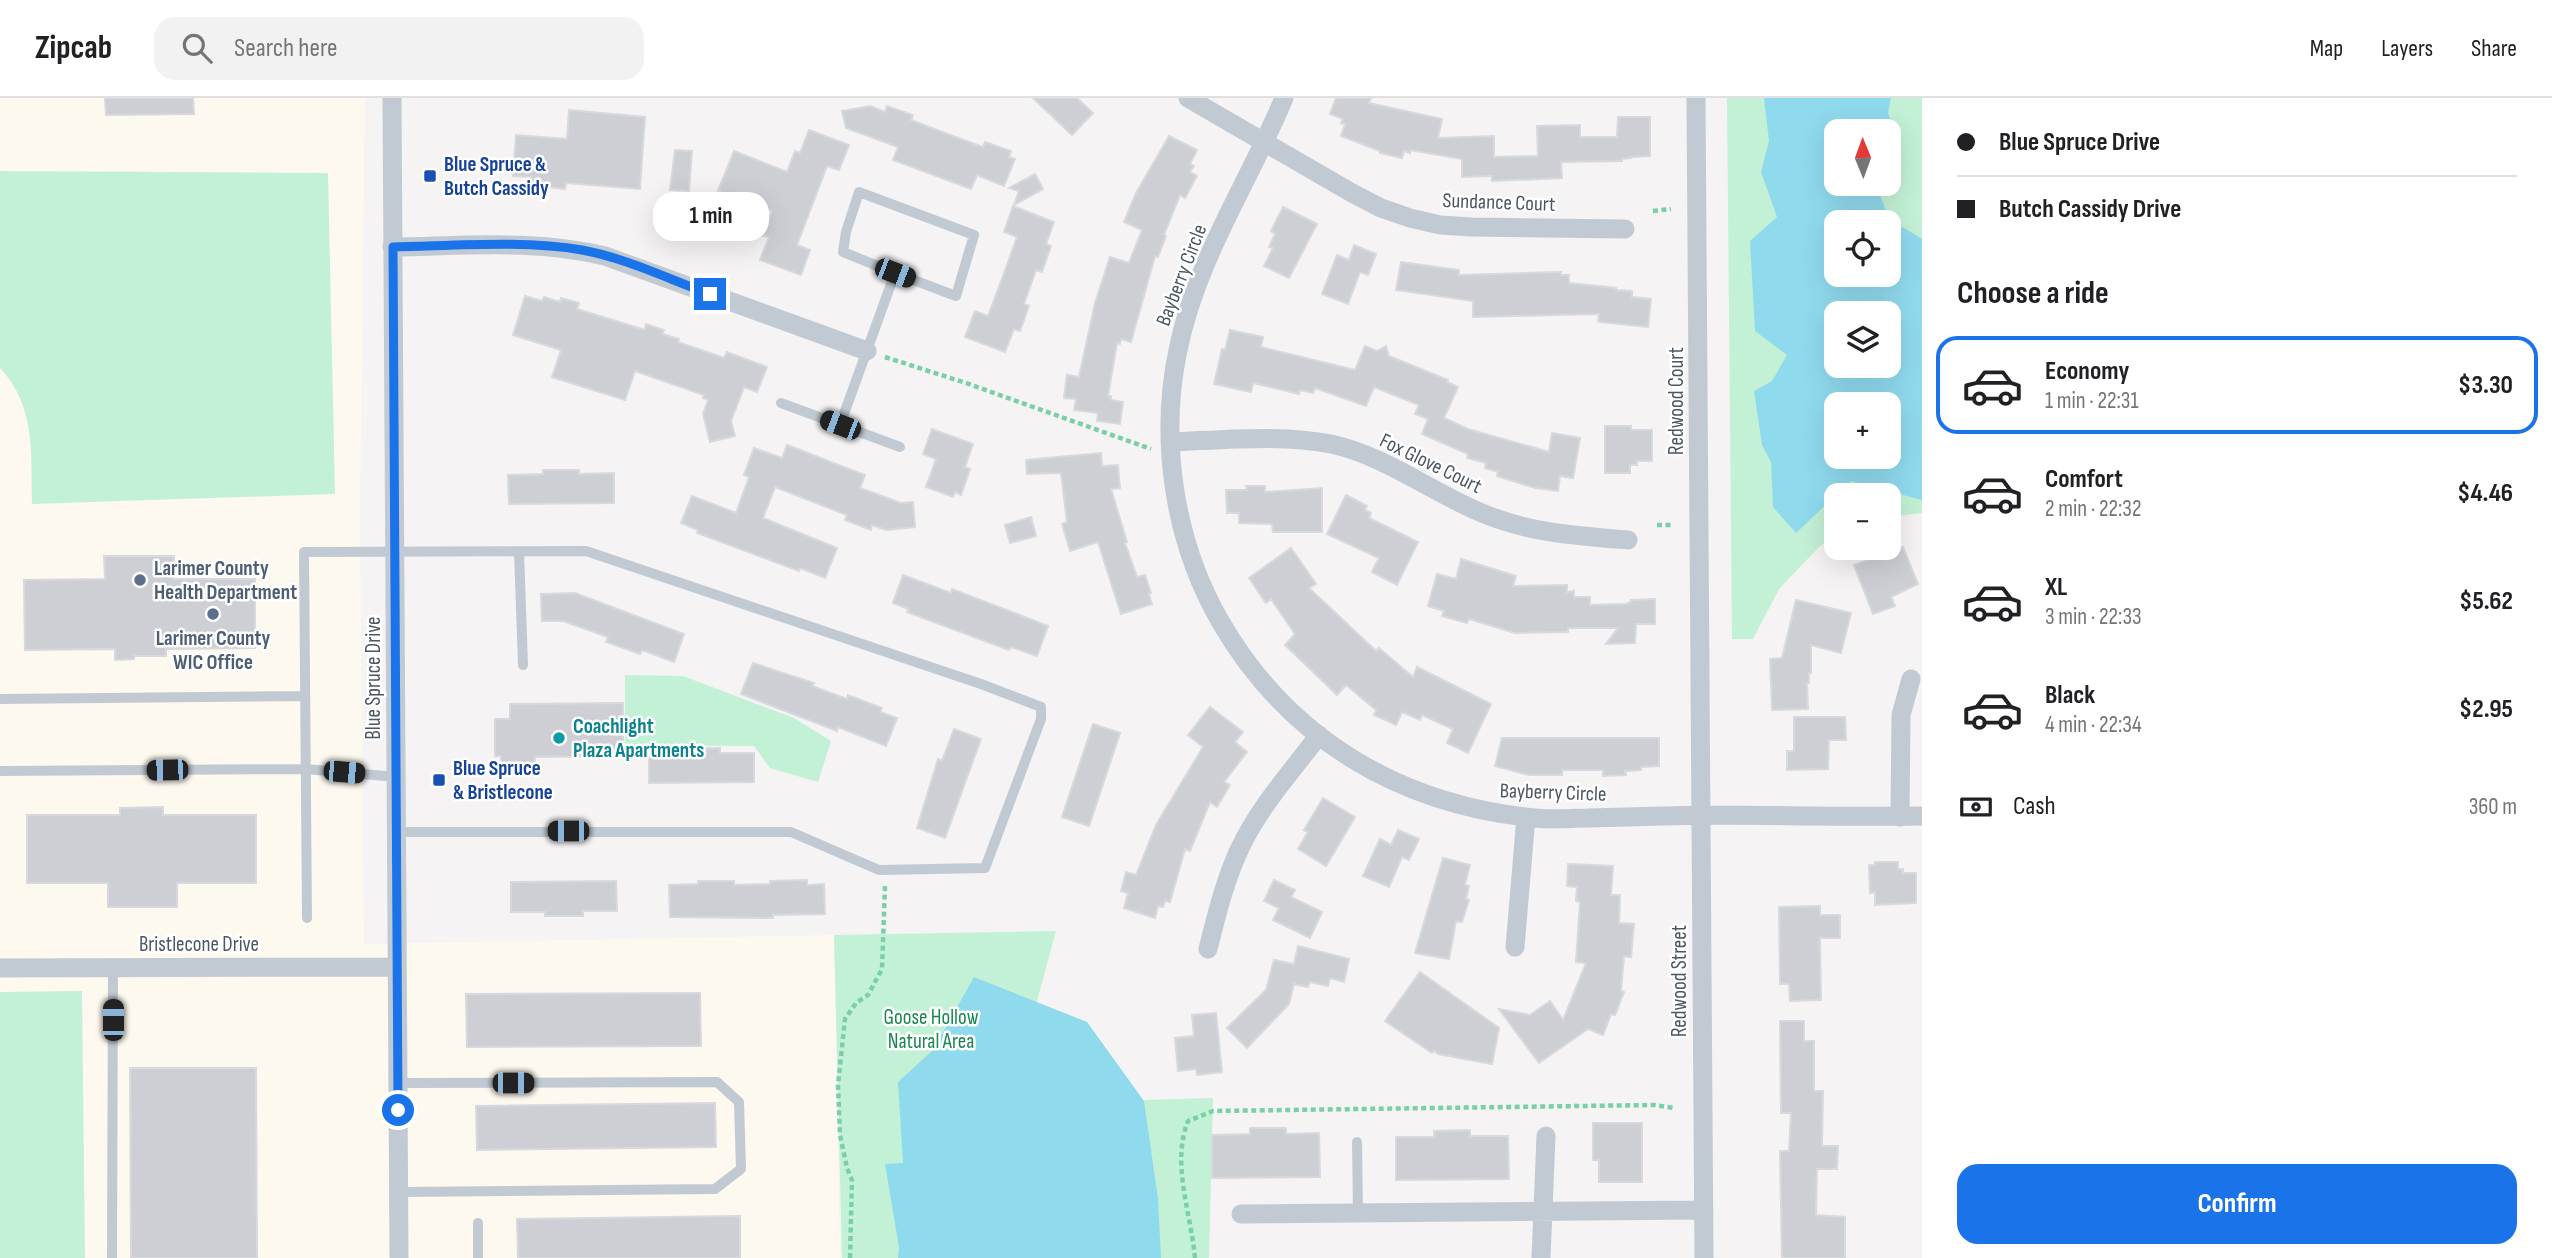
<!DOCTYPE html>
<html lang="en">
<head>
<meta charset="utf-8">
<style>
  body { margin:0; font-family:"Sofia Sans Condensed",sans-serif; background:#f2f2f2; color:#202124; height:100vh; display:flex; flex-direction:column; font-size:26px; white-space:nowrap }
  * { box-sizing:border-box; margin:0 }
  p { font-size:23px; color:#757577 }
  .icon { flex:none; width:38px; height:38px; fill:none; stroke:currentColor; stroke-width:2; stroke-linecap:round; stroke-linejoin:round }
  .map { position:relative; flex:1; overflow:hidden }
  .drawer { display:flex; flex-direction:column; background:#fff; width:630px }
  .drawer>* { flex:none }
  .banner { display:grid; align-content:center; height:154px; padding:0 35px; background:#fff }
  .needle { width:46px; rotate:359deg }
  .controls { position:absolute; left:1824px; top:21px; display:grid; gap:14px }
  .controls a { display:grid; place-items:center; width:77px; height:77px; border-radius:14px; background:#fff; box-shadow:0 7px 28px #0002; font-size:35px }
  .end { position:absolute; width:32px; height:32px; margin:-16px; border:9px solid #1a73e8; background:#fff; box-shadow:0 0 0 4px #fff }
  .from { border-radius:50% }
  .bubble { position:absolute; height:49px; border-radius:21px; background:#fff; box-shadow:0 7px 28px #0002; font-size:23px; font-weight:700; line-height:49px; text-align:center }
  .car { position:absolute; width:21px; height:42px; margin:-21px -10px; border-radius:9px; box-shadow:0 0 5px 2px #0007; background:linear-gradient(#222 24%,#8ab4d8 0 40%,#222 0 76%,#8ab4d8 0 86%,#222 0) }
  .banner b { display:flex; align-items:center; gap:24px; height:66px; font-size:26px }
  .banner b+b { border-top:2px solid #e0e0e0 }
  .banner i { width:18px; height:18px; background:#202124 }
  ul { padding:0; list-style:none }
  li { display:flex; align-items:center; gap:21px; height:98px; margin:0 14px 10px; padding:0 21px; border:4px solid transparent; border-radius:21px }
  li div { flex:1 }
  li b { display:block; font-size:26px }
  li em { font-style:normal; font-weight:700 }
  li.on { border-color:#1a73e8 }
  li>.icon { width:63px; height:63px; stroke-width:1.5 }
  h2 { padding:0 35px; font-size:32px; line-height:84px }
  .pay { display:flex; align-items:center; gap:18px; height:77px; padding:0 35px; font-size:26px }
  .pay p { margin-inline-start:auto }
  .action { display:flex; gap:14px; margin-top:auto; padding:14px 35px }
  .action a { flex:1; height:80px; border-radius:21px; background:#1a73e8; color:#fff; font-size:28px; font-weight:700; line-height:80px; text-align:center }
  header { display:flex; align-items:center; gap:42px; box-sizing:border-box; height:98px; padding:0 35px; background:#fff; border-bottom:2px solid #e0e0e0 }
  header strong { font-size:33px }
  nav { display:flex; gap:38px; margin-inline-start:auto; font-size:24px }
  .search { width:490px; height:63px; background:#f2f2f2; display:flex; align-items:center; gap:18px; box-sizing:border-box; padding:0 24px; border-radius:21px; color:#757577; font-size:26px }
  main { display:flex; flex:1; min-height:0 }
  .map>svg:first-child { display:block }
  .commercial { fill:#fdf9ef }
  .green { fill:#c3f1d5; fill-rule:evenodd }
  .water { fill:#90daee; fill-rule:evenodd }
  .building { fill:#cdcfd5; stroke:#d7d9de; stroke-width:2 }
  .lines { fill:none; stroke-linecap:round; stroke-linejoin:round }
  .path { stroke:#7ad0a6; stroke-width:4.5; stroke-dasharray:5 3.5; stroke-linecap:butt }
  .lane { stroke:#c1cad2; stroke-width:10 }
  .street { stroke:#c1cad2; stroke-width:19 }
  .route { stroke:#1a73e8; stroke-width:9 }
  .transit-dot { fill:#1a4fb4; stroke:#fff; stroke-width:2.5 }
  .service-dot { fill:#5c6f8a; stroke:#fff; stroke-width:2.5 }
  .culture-dot { fill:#0f9aa8; stroke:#fff; stroke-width:2.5 }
  .labels { text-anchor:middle; stroke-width:5; stroke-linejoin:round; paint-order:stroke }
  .transit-label { font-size:21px; font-weight:bold; fill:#164399; stroke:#fff; text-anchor:start }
  .street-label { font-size:21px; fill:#4a5661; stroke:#fff }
  .service-label { font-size:21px; font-weight:bold; fill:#4e5e75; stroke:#fff; text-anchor:start }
  .culture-label { font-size:21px; font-weight:bold; fill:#0d838f; stroke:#fff; text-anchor:start }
  .park-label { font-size:21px; fill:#17864f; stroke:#fff }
</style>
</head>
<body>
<header>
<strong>Zipcab</strong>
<div class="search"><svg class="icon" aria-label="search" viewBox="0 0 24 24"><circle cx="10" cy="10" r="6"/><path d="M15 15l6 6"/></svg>Search here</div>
<nav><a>Map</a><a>Layers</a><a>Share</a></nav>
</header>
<main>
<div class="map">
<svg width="1922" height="1160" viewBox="0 0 1922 1160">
  <rect width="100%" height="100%" fill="#f5f3f3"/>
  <path class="commercial" d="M0,0H365L360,418L364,846L834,837L840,1160H0Z"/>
  <path class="green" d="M1727,0H1922V415L1888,419V397H1836V439L1821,447L1779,491L1753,541H1732ZM1836,33H1888V86H1836ZM1836,124H1888V177H1836ZM1836,215H1888V268H1836ZM1836,306H1888V359H1836Z
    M0,73L328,75L335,396L32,406C31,356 36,308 0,270Z
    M625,577L683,578L794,620L831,643L818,684L770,670L754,648L625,647Z
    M1056,833L1009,1006L1213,1000L1209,1160H842L834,837Z
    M82,893L85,1160H0V894Z"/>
  <path class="water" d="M1764,0H1891L1888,15L1901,49L1899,74L1880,97L1889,121L1922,141V402L1851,383L1796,435L1773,409L1771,364L1762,347L1754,293L1772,283L1787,257L1755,233L1750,143L1777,119L1761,74L1769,43ZM1836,33H1888V86H1836ZM1836,124H1888V177H1836ZM1836,215H1888V268H1836ZM1836,306H1888V359H1836Z
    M974,879L1087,924L1144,1003L1158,1101L1161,1160H898L899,1149L885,1066L903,1065L898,984L933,952Z"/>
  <path class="building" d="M105,0H193L194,16L106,17Z
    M1033,0H1077L1093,15L1072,37Z
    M1336,0H1371L1369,5L1442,21L1438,40L1494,38V59L1538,58L1537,28L1580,27V39H1617L1618,19H1650V58L1631,59V60L1622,61V63L1561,64L1562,80L1492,83V78L1462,79V61L1410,52V55L1404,53L1402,60L1380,55V53L1341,38L1345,26L1341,25L1343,21L1330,16Z
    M870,8L885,14L887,8L913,17L911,22L961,41L983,49L985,44L1011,53L1009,59L1015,61L1004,88L977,77L971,91L893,62L898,49L846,30L842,13Z
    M569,12L645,19L640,91L566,85L565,91L547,89V85L530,84L531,79L513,78L516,37L567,41Z
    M809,32L849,47L839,72L827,68L797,147L810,152L801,177L760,162L769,139L763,138L772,113L718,93L734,53L787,74L795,53L800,55Z
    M1169,38L1197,52L1190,66L1194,68L1190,74L1197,78L1185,100L1180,97L1164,137L1166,138L1158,159L1155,158L1131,244L1121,241L1120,246L1117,245L1108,298H1111V302L1123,304L1120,326L1097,323L1098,315L1074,312L1076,301L1064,300L1067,277L1079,279L1095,205L1110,159L1129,165L1142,132L1124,124L1136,95Z
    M675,52L692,53L689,93L670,92Z
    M1035,76L1043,91L1014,107L1019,93L1009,90Z
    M1013,108L1054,124L1046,146L1051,148L1042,174L1036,172L1024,206L1029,208L1020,233L1014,231L1005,254L965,239L975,213L988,218L1007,167L1017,139L1004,134Z
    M1283,109L1317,126L1289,180L1264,168L1273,150L1269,149L1275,136L1271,133Z
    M1354,147L1376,156L1368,177L1360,174L1348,206L1322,196L1337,157L1349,162Z
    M1401,164L1459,172V177L1561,174V177H1569V185L1616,190V192L1632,193V199L1651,201L1648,229L1600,224L1598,223L1599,216L1473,219V203L1396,192Z
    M525,198L542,203L544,199L560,204L561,200L579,205L577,211L645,232L646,226L664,232L662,236L679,241L678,244L724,260L727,254L767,269L757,294L744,289L731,323L735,338L710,344L703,316L708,302L703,300L704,297L635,273L625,302L552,279L561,252L513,237Z
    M1230,232L1263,239L1261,249L1355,272L1365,248L1377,253L1386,248L1389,258L1448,282L1447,284L1458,289L1444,320L1468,331L1549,354L1552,335L1580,340L1573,380L1560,378L1558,393L1535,390L1497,378L1498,374L1485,370L1486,365L1467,360L1468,356L1422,336L1428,321L1415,316L1419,307L1374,289L1366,308L1315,290L1313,295L1300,292L1299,296L1253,285L1251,294L1214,286L1222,251L1225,252Z
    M1605,328H1631V332H1652V363H1637V367H1630V375H1605Z
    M932,331L973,346L965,369L970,371L961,397L955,394L953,399L926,389L936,361L923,356Z
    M787,347L865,377L860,390L901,405L913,404L915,429L886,432L872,427L871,432L845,422L847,417L775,389L763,420L837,450L825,480L800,470L799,473L697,435L698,432L681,425L692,398L736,415L749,379L744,377L754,350L782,360Z
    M1101,355L1102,368L1118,367L1120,390L1111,391L1127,444L1125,445L1137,479L1145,477L1151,495L1149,496L1152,506L1121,516L1098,444L1070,453L1062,426L1067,424L1061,375L1027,376L1026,362Z
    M543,372H579V376L614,375V405L509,406L508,377L543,376Z
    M1246,388H1265V394L1322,390V434H1273L1272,426L1239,425V415H1227L1226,392H1247Z
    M1346,397L1367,408L1365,412L1371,415L1369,420L1418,444L1397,487L1372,474L1379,460L1327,436Z
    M1031,419L1036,438L1010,445L1005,427Z
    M1903,449L1918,486L1891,499L1895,508L1873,516L1854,467Z
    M1291,450L1316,486L1309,490L1376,553L1379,550L1413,579L1417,569L1491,606L1468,655L1447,645L1453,631L1422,617L1420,622L1402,614L1396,627L1374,617L1376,612L1346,587L1337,597L1285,547L1295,536L1271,501L1266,505L1249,480Z
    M104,458H174V481H255V550L166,551V558H134V561L115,562V551L25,552L24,482L105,481Z
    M1461,461L1516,478L1513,488L1567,487V494L1574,493V499H1590V507L1626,506L1631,504V502L1655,501V526H1636L1635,545L1606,546L1618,530H1568V534L1515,535L1469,521L1467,525L1442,518L1444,513L1428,508L1437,476L1456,481Z
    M903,477L951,495L952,491L1048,528L1037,558L1011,549L1009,552L907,514L909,511L893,505Z
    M575,495L684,536L674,564L642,552L640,556L606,544L608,539L563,523H542L541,496Z
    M1796,502L1851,515L1841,555L1811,547V575H1809V585H1807L1808,611L1772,612L1770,561L1782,560Z
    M753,565L814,585L812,588L847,601L848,597L882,610L880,614L897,620L886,648L838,629L837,633L741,596Z
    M623,605V658L535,659V676L501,677V658H495V621H510V606Z
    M1210,609L1243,634L1235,644L1247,654L1224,684L1230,687L1217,709L1210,704L1190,753L1185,751L1170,804L1165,803L1163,809L1158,808L1155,820L1124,810L1128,795L1121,793L1126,774L1136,777L1156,727L1203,649L1188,637Z
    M1794,619H1845L1846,642H1829L1828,671L1787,672V653H1794Z
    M1093,626L1120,635L1089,728L1062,719Z
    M954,631L981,641L945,740L917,730L938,661L942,663Z
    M1502,640H1659V668L1641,669V672L1625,673L1626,677L1603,678V672H1562V677H1529L1495,668Z
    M720,650V655H754V684L649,685V656L683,655V651Z
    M1323,700L1355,719L1326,768L1298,751L1308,734L1304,732Z
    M163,709V717H256V785H177V809H108V785H27V717H120V710Z
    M1398,732L1419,741L1409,762L1402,759L1389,789L1363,778L1380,741L1391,747Z
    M1443,760L1470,767L1465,787L1469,788L1466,801L1469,802L1462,824L1456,823L1449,861L1415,855Z
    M1875,764H1898V771H1903V775H1916V805L1875,807V794L1870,795L1869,767H1875Z
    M1568,766L1613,768L1611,797H1620L1619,825L1634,826L1631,859L1624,858L1621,893L1624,894L1615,917L1611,916L1603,937L1588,931L1539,965L1499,911L1530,917L1550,903L1563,922L1586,865L1576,864L1580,804L1576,803L1577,789L1567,788Z
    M807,782V787L824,786L825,816L773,817V820L670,819L669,787L698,786V783H734V787L770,786V783Z
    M1274,782L1295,792L1291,799L1322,814L1310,840L1273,822L1279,810L1264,803Z
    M616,783L617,813H583V818H545V814H511V784Z
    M1820,808V817H1840V840H1820L1821,902L1790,903L1789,886H1780L1779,809Z
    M1298,848L1349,861L1344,884L1330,880L1328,888L1310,884L1308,889L1294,886L1289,906L1247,950L1227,930L1266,892L1274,862L1294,866Z
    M1420,874L1499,930L1492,966L1438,956L1434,953L1432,955L1385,923Z
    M700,895L701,948L467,949L466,896Z
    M1216,915L1222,974L1197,977L1196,971L1178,973L1175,940L1194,938L1192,917Z
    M1780,923H1804V943H1814V993H1823L1822,1048H1838L1837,1071H1817L1816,1117L1845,1119V1160H1782L1780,1053H1789L1791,1015H1781Z
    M130,970H256L257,1160H131Z
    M715,1005L716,1049L477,1052L476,1008Z
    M1593,1025H1642V1084H1599V1062H1593Z
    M1250,1030H1286V1036L1319,1035L1320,1079L1212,1080V1037L1250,1036Z
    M1470,1032V1038H1508L1509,1081L1396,1082V1039H1434V1033Z
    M740,1118V1160H518L517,1121Z"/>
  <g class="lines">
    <path class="path" d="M1653,113L1671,111
      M885,259L966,285L1151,351
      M1657,427H1673
      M850,1160L852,1082L847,1070L840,1037L838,987L845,921L856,905L868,897L882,871L885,788
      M1195,1160C1191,1115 1171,1066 1188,1023L1213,1013L1654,1007L1674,1010"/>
    <path class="lane" d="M781,305L900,349
      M840,327L895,175L843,154L846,134L859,94L974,137L956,198L895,175
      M519,453L523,567
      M0,601L305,598
      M0,673L306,671L396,679
      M307,820L304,454L586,453L981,586L1041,609V621L985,770L879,772L791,734H397
      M398,985L717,984L739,1004L741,1071L715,1091L399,1094
      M1357,1044L1358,1116
      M478,1125V1160
      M112,1160L113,869"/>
    <path class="street" d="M392,0L399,1160
      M1188,0L1352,95L1381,110L1410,120L1440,127L1472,129L1625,131
      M1284,0C1249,84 1196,162 1178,252C1159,342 1174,443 1220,523C1288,641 1400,707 1535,720C1552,722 1571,720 1588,720C1626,719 1664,718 1702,717C1775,717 1849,719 1922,718
      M1696,0L1704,1160
      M392,149C463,148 536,141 605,158L867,253
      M1170,344C1222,342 1281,336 1331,346C1386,358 1431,394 1482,415C1529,435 1578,438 1628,442
      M1900,719L1901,617L1911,581
      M1515,849L1526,719
      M1208,851C1217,816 1225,781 1241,748C1260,708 1293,672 1319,637
      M0,870L397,869
      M1241,1116L1704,1112
      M1541,1160L1546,1038"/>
  </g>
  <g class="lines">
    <path class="route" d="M398,1012L393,149C451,148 525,142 582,152C626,160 668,181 710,196"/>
  </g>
  <g class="transit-dot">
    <rect x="423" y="71" width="14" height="14" rx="3.5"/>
    <rect x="432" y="675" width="14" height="14" rx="3.5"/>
  </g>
  <g class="service-dot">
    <circle cx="140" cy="482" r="7"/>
    <circle cx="213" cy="516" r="7"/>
  </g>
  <circle class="culture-dot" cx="559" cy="640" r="7"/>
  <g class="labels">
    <g class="transit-label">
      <text x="444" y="73">Blue Spruce &amp;<tspan x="444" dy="24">Butch Cassidy</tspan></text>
      <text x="453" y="677">Blue Spruce<tspan x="453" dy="24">&amp; Bristlecone</tspan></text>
    </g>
    <g class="street-label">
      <text transform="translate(1499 104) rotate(2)" y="7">Sundance Court</text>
      <text transform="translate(1181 177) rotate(-69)" y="7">Bayberry Circle</text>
      <text transform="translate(1676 303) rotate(-90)" y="7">Redwood Court</text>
      <text transform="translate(1431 365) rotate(26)" y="7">Fox Glove Court</text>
      <text transform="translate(373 580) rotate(-90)" y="7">Blue Spruce Drive</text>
      <text transform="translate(1553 694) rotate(2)" y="7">Bayberry Circle</text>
      <text x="199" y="853">Bristlecone Drive</text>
      <text transform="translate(1679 883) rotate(-90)" y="7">Redwood Street</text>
    </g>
    <g class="service-label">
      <text x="154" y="477">Larimer County<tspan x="154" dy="24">Health Department</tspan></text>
      <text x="213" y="547" text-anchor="middle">Larimer County<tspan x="213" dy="24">WIC Office</tspan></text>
    </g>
    <g class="culture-label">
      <text x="573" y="635">Coachlight<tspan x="573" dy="24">Plaza Apartments</tspan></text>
    </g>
    <g class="park-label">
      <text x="931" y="926">Goose Hollow<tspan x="931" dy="24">Natural Area</tspan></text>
    </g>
  </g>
</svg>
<div class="controls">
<a><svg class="needle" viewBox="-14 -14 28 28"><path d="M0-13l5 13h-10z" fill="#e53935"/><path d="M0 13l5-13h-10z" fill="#757577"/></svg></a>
<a><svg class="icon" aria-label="locate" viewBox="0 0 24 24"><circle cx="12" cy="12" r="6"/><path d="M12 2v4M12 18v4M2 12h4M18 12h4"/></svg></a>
<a><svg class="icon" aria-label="layers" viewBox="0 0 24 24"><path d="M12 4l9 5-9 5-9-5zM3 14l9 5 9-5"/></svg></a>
<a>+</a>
<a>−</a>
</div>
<i class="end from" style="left:398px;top:1012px"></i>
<i class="end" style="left:710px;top:196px"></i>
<div class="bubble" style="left:653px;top:94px;width:116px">1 min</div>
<i class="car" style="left:895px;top:175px;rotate:111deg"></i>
<i class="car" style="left:840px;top:327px;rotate:291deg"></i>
<i class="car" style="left:167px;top:672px;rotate:269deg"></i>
<i class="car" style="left:344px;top:674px;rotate:95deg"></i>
<i class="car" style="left:568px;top:733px;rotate:270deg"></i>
<i class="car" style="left:113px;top:922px;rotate:0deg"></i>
<i class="car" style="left:513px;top:985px;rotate:90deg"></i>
</div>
<section class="drawer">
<div class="banner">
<b><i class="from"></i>Blue Spruce Drive</b>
<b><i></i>Butch Cassidy Drive</b>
</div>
<h2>Choose a ride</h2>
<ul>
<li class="on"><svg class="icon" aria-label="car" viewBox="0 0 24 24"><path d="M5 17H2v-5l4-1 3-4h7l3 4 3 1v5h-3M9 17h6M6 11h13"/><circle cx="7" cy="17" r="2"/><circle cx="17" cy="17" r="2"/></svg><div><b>Economy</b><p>1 min · 22:31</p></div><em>$3.30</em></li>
<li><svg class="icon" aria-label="car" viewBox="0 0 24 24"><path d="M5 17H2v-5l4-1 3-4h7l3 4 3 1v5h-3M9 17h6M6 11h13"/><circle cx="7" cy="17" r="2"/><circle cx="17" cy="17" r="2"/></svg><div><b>Comfort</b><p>2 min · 22:32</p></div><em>$4.46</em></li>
<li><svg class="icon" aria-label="car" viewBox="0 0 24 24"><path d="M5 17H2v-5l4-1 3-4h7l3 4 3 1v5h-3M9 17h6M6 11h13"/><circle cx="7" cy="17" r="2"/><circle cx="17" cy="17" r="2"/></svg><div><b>XL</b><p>3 min · 22:33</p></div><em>$5.62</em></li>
<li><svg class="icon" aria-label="car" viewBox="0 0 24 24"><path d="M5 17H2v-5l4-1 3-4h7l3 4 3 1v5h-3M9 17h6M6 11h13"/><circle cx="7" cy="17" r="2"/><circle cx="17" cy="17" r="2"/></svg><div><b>Black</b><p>4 min · 22:34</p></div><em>$2.95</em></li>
</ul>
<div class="pay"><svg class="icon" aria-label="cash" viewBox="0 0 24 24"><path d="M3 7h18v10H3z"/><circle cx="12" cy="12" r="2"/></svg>Cash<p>360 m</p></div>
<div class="action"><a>Confirm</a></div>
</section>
</main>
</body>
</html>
